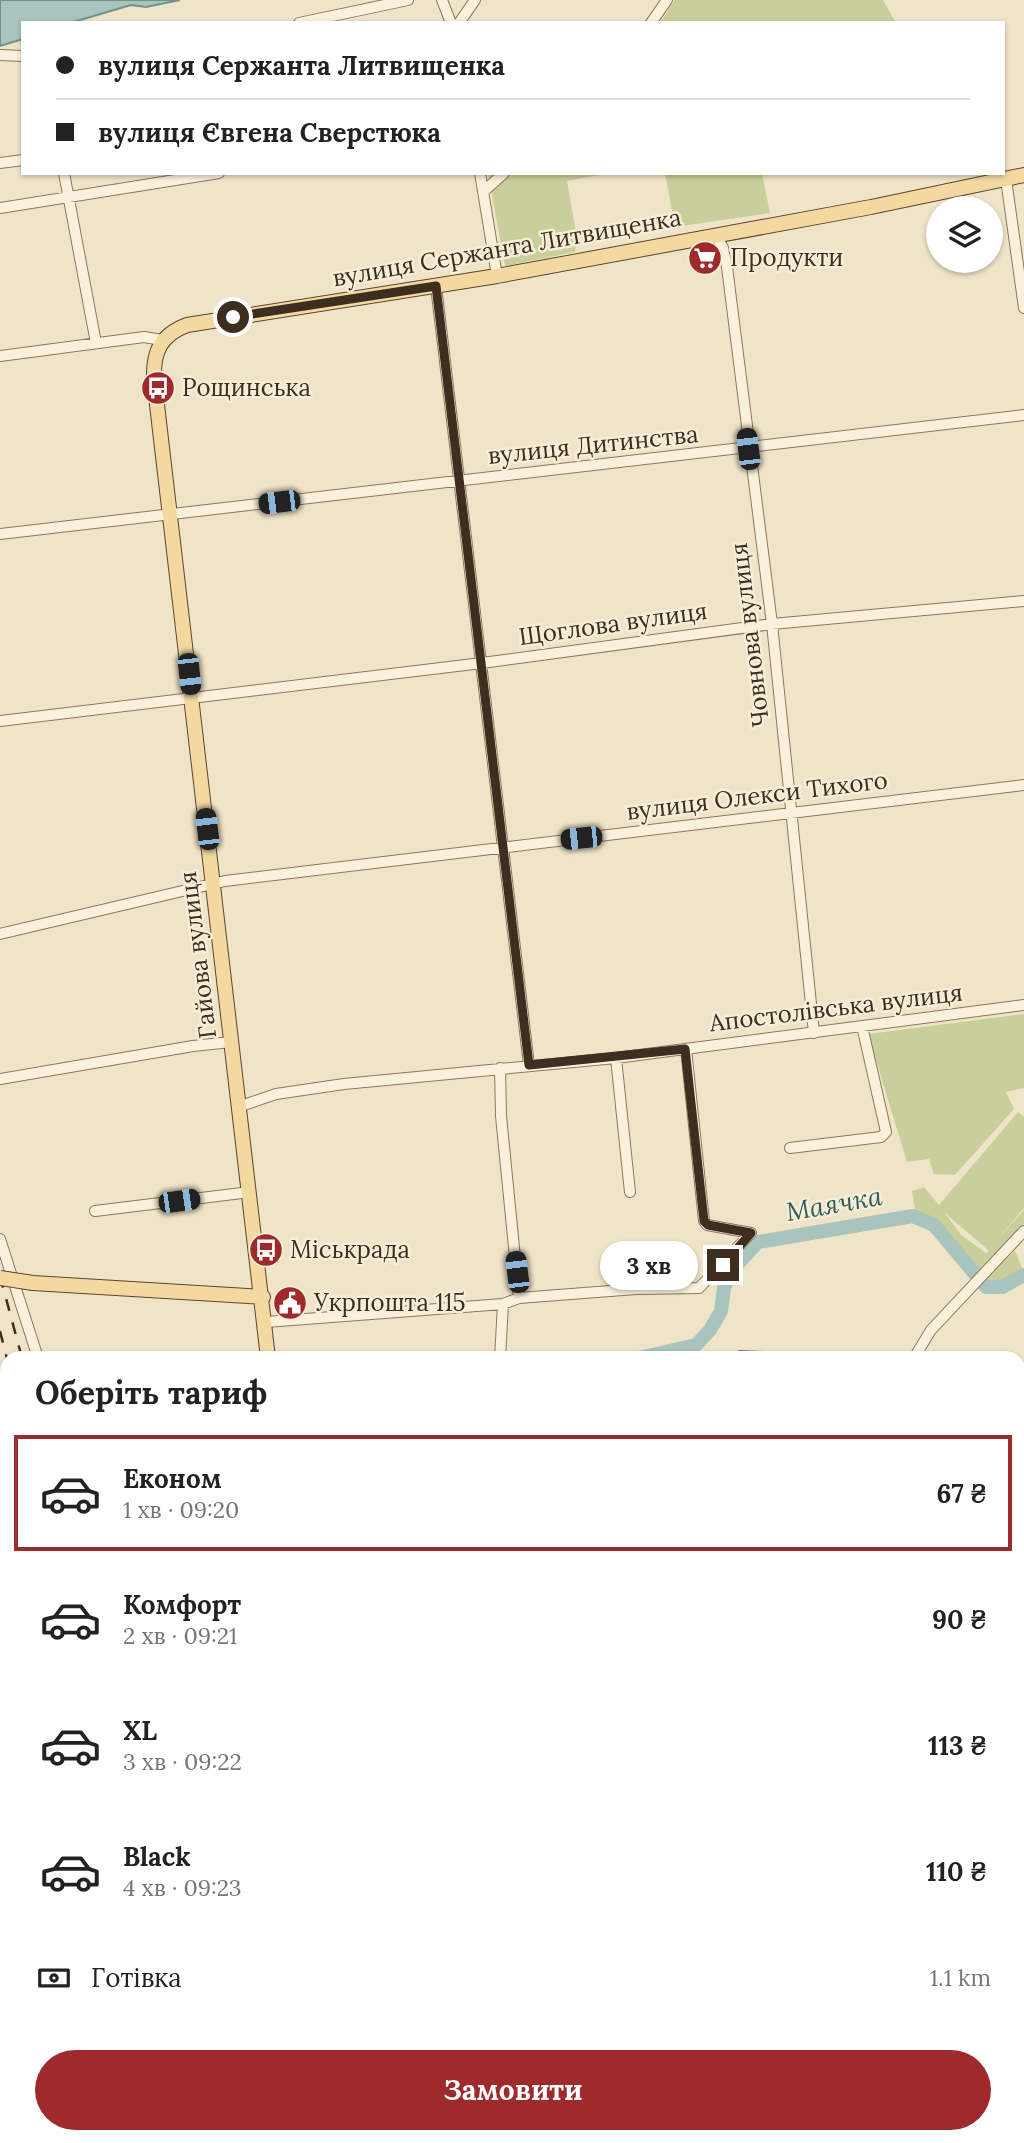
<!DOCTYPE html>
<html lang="uk">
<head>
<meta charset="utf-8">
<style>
  body { margin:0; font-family:Lora,serif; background:#f6f6f6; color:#222; height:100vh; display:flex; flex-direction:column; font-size:26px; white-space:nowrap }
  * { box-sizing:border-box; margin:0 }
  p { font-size:23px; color:#767676 }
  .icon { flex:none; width:38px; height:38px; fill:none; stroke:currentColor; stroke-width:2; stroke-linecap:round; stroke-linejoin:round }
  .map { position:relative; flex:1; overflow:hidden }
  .details { position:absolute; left:0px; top:1351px; width:1026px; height:793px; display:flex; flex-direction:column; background:#fff; border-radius:21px 21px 0 0; box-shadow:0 2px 5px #0004 }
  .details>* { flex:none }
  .banner { position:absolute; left:21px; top:21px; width:984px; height:154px; border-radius:0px; box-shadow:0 2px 5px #0004; display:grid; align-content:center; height:154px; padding:0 35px; background:#fff }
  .buttons { position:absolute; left:926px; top:196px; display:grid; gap:14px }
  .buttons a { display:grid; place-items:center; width:77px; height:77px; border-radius:50%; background:#fff; box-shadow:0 2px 5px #0004; font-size:35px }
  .end { position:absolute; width:32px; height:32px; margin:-16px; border:9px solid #3d2e20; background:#fff; box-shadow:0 0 0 4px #fff }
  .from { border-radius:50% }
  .bubble { position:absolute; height:49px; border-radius:24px; background:#fff; box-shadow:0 2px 5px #0004; font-size:23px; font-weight:700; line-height:49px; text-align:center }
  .car { position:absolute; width:21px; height:42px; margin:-21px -10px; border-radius:9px; box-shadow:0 0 5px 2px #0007; background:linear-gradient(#222 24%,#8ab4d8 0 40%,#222 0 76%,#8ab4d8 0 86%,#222 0) }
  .banner b { display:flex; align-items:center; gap:24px; height:66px; font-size:26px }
  .banner b+b { border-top:2px solid #e0e0e0 }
  .banner i { width:18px; height:18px; background:#222 }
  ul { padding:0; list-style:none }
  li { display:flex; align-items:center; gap:21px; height:116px; margin:0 14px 10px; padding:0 21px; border:4px solid transparent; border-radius:0px }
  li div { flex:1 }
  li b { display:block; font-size:26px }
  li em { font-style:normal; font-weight:700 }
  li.active { border-color:#9e2a2b }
  li>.icon { width:63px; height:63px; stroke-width:1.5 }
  h2 { padding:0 35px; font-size:32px; line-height:84px }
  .pay { display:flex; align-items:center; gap:18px; height:77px; padding:0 35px; font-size:26px }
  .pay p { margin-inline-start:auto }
  .primary-button { display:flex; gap:14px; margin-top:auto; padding:14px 35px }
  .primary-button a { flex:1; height:80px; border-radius:42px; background:#9e2a2b; color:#fff; font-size:28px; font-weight:700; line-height:80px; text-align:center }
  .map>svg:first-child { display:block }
  .green { fill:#c9cf9b; fill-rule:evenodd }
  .water { fill:#a9c4bc; stroke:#6f938a; stroke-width:2 }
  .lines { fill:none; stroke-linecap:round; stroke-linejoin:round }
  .river { stroke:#a9c4bc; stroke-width:14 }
  .minor-casing { stroke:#8d765c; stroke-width:12 }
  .major-casing { stroke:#5b4430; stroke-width:16 }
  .minor { stroke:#faf1dc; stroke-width:10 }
  .major { stroke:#f3d9a0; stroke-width:14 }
  .rail { stroke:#3d2e20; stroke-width:2.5; stroke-dasharray:12 12; stroke-linecap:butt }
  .major-bridge-casing { stroke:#5b4430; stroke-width:16; stroke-linecap:butt }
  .major-bridge { stroke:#f3d9a0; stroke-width:14 }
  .route { stroke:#3d2e20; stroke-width:9 }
  .labels { text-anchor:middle; stroke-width:5; stroke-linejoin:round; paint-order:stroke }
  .street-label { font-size:24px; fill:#3d2e20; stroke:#f7eed8 }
  .poi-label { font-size:24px; fill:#3d2e20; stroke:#f7eed8; text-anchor:start }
  .water-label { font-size:26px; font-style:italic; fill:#2f5d5a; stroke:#f7eed8 }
</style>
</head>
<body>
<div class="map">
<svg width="1024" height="2143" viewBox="0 0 1024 2143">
  <rect width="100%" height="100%" fill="#f0e4c8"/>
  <path class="green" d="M675,0H883L896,23H660Z
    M488,173H609L567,181L577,238L575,252L505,266Z
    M665,173H762L770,213L675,227Z
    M1024,1014V1088L1006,1092L1014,1109L955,1175L934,1174L929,1159L907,1162L868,1034Z
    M1018,1112L1024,1117V1208L999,1238L1024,1210V1224L980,1269L924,1214L915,1210L912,1191L924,1187L939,1205ZM945,1213L988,1250H989L986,1253L961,1235Z
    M1015,1251L1024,1273L993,1283L987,1277Z
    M7,1612L0,1673V1613Z
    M333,2137H457L456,2143H324Z"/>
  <path class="water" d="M0,0H180L146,7L131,5L70,23H23V39L0,46Z"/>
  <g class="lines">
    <path class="river" d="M639,1358L696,1345L710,1330L721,1311L724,1288L733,1269L758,1242L913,1216L934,1225L986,1287H1002L1024,1275
      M309,2143L317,2137"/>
    <g class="minor-casing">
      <path id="minor" d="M442,0L451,23
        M299,23L408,0
        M459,23L475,0
        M651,23L667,0
        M0,55L23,56
        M0,163L23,160
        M64,173L96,343
        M480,173L497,276
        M1006,179L1024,308
        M483,192L504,173
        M0,208L219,173
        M716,235L723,248L727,267L772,624L814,1033
        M436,286L529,1065
        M0,356L144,337L162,340
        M0,534L1024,415
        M0,721L482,663L772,624L1024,601
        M0,934L225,881L1024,785
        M686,1049L704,1221L707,1225L751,1233
        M616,1058L630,1192
        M500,1068L501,1116L519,1298
        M0,1079L193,1046L231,1042
        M238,1107L276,1094L344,1084L616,1058L1024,1005
        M790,1148L881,1137L886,1132L862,1026
        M95,1211L250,1192
        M0,1239L38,1358
        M266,1322L503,1304L519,1298L636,1289L699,1288L751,1233
        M740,1356L790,1358
        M500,1358L503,1304
        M914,1358L931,1330L1024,1231
        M1018,1456H1024
        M1018,1744H1024
        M7,1879V1921
        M1018,2037L1024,2038
        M540,2137V2143
        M26,2143L28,2137
        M906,2143V2137"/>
    </g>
    <g class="major-casing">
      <path id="major" d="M33,1283L263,1297
        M268,1358L154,379C153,351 161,335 187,325L497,276L871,207L1024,175
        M723,2143V2137"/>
    </g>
    <use href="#minor" class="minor"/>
    <use href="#major" class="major"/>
    <path class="rail" d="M0,1276L22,1358
      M0,1331L7,1359
      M0,1761L7,1718
      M0,1801L7,1756
      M0,1839L7,1795"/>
    <g class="major-bridge-casing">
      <path id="major-bridge" d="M0,1278L33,1283"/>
    </g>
    <use href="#major-bridge" class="major-bridge"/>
  </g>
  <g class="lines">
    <path class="route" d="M233,317L436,286L529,1065L685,1049L704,1221L708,1225L751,1233L723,1265"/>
  </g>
  <defs>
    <g id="supermarket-disc" transform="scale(1.75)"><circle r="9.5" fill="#9e2a2b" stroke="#f7eed8"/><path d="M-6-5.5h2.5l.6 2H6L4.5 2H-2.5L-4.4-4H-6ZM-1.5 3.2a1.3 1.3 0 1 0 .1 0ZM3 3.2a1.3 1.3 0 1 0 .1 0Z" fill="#fff"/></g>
    <g id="bus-disc" transform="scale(1.75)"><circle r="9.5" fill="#9e2a2b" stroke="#f7eed8"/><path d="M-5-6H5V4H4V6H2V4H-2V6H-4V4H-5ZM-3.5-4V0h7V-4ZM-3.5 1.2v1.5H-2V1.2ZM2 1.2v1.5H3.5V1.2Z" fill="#fff"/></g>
    <g id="civic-disc" transform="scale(1.75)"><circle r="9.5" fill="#9e2a2b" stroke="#f7eed8"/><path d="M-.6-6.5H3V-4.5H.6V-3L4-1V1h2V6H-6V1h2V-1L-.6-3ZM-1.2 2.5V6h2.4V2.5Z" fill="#fff"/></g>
  </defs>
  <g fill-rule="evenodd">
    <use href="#supermarket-disc" x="705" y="258"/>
    <use href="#bus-disc" x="158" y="388"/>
    <use href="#bus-disc" x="266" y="1250"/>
    <use href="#civic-disc" x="290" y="1303"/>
  </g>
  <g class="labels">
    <g class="street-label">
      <text transform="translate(507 248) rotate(-10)" y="8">вулиця Сержанта Литвищенка</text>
      <text transform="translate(593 445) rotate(-6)" y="8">вулиця Дитинства</text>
      <text transform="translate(613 624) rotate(-8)" y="8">Щоглова вулиця</text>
      <text transform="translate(750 635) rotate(-97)" y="8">Човнова вулиця</text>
      <text transform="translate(757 796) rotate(-7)" y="8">вулиця Олекси Тихого</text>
      <text transform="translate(198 955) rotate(-97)" y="8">Гайова вулиця</text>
      <text transform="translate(836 1008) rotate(-7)" y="8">Апостолівська вулиця</text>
    </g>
    <g class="poi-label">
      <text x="730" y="266">Продукти</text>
      <text x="182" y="396">Рощинська</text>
      <text x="290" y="1258">Міськрада</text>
      <text x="314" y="1311">Укрпошта 115</text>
    </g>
    <g class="water-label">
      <text transform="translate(834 1204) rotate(-10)" y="9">Маячка</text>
    </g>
  </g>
</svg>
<div class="buttons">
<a><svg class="icon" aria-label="layers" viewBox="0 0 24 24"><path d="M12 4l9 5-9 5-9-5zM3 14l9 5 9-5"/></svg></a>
</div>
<i class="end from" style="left:233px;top:317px"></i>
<i class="end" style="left:723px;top:1265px"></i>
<div class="bubble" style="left:600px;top:1241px;width:98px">3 хв</div>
<i class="car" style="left:748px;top:449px;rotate:353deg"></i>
<i class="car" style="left:279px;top:502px;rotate:263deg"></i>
<i class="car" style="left:189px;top:674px;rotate:174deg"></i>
<i class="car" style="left:207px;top:829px;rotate:353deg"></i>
<i class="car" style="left:581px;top:838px;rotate:264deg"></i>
<i class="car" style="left:179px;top:1201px;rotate:82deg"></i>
<i class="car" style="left:517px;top:1272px;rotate:353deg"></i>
<div class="banner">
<b><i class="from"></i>вулиця Сержанта Литвищенка</b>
<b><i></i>вулиця Євгена Сверстюка</b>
</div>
<section class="details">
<h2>Оберіть тариф</h2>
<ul>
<li class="active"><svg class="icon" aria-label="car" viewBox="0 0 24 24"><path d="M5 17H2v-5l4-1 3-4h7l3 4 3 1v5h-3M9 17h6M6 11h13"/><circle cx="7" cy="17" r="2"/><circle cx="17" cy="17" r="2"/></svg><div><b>Економ</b><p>1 хв · 09:20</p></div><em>67 ₴</em></li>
<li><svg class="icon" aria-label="car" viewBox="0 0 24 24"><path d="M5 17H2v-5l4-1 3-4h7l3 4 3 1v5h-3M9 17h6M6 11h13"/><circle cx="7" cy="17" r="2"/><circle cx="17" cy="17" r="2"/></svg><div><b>Комфорт</b><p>2 хв · 09:21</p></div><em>90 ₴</em></li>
<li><svg class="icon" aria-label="car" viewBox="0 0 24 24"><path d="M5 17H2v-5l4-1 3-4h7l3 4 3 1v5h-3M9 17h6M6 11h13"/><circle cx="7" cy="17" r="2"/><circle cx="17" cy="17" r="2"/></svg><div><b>XL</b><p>3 хв · 09:22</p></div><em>113 ₴</em></li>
<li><svg class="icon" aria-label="car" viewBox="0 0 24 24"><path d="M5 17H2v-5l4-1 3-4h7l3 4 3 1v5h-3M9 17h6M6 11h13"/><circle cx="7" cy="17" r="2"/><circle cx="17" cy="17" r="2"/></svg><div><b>Black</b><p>4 хв · 09:23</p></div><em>110 ₴</em></li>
</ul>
<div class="pay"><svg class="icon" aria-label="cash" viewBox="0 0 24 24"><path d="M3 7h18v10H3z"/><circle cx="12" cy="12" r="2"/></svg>Готівка<p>1.1 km</p></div>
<div class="primary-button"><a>Замовити</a></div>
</section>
</div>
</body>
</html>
